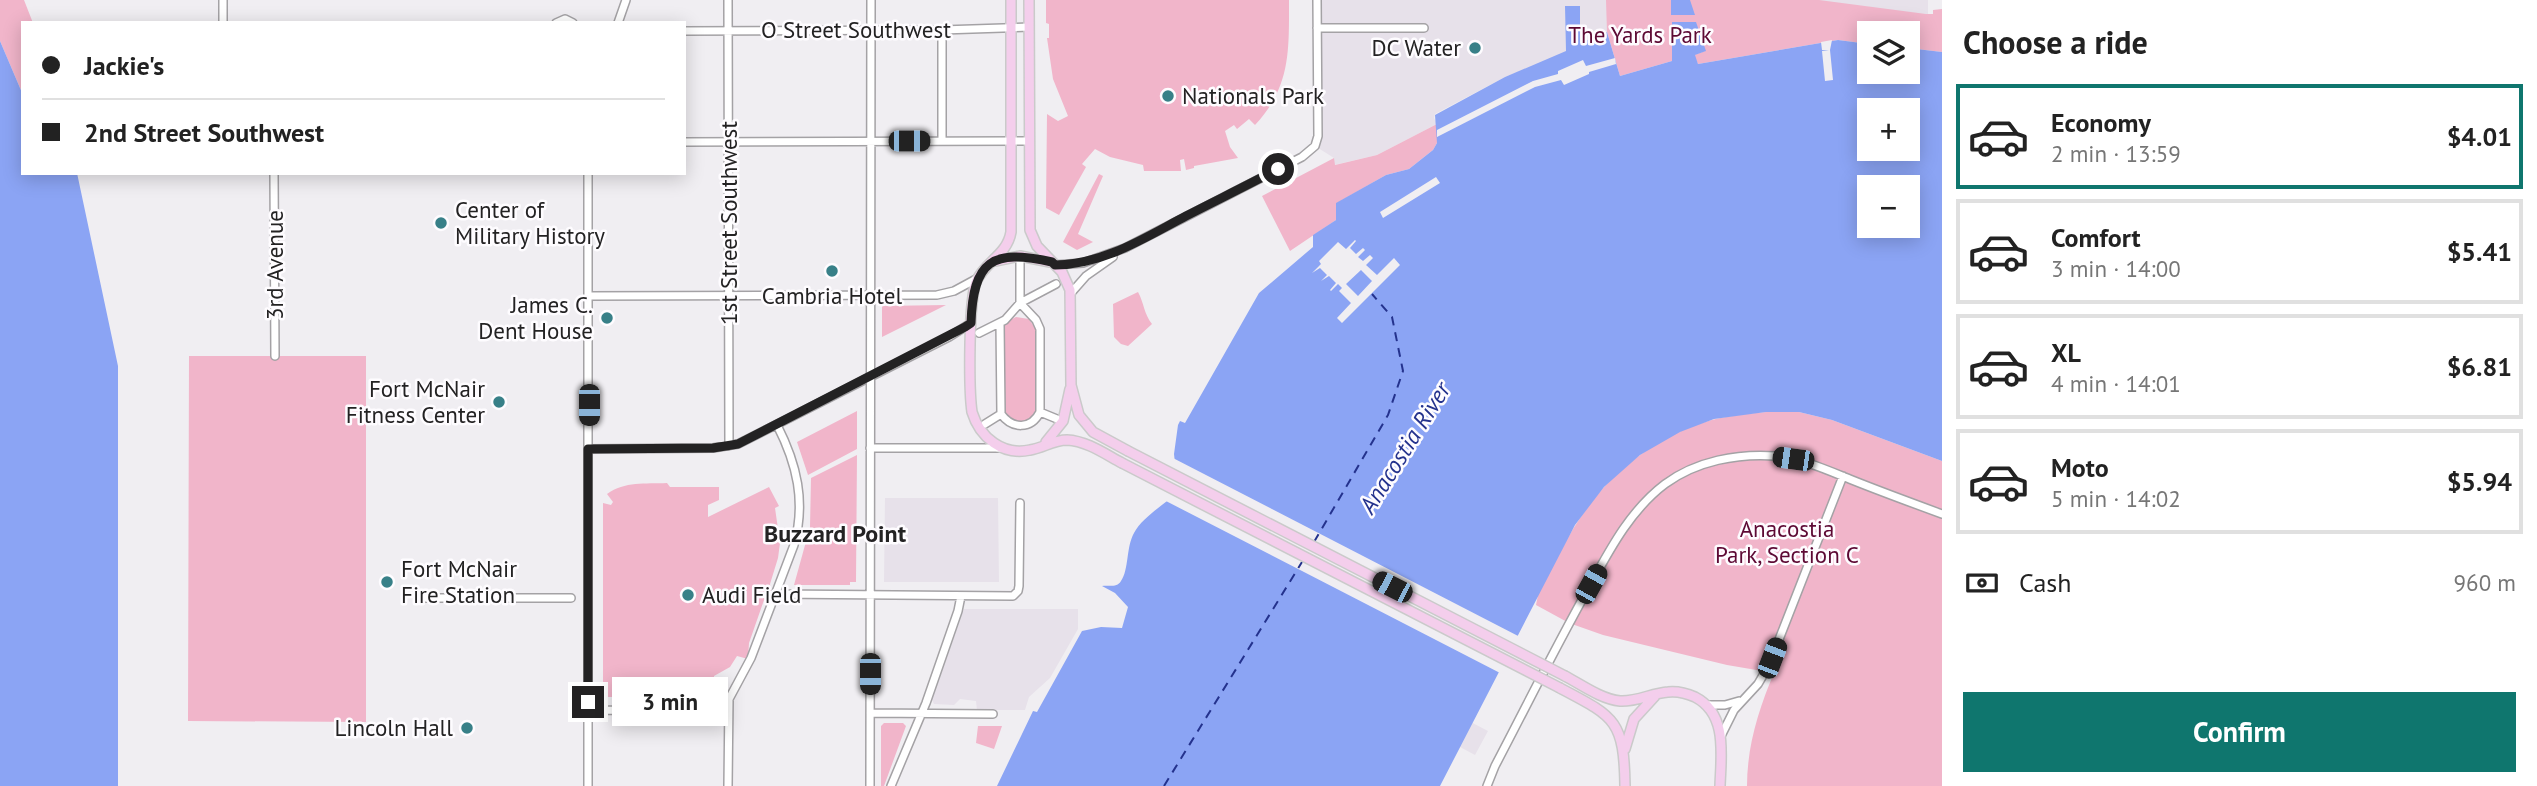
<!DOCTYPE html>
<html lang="en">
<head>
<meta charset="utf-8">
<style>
  body { margin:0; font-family:"PT Sans",sans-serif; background:#f2f2f2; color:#222; height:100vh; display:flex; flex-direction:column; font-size:26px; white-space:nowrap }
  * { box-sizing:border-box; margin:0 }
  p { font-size:23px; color:#767676 }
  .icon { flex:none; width:38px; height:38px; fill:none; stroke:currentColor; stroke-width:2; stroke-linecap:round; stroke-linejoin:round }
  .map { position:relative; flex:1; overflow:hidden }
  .panel { display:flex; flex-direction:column; background:#fff; width:595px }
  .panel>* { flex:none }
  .hud { position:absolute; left:21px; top:21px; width:665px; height:154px; border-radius:0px; box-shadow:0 4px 18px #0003; display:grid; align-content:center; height:154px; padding:0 21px; background:#fff }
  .tools { position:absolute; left:1857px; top:21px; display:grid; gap:14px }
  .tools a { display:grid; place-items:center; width:63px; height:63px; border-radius:0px; background:#fff; box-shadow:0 4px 18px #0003; font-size:35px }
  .end { position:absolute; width:32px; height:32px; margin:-16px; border:9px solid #232223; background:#fff; box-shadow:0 0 0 4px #fff }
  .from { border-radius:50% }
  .bubble { position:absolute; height:49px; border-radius:0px; background:#fff; box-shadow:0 4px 18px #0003; font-size:23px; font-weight:600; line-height:49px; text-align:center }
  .car { position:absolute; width:21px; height:42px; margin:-21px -10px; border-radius:9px; box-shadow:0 0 5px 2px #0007; background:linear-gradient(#222 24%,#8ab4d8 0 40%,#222 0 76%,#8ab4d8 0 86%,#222 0) }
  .hud b { display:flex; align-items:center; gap:24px; height:66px; font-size:26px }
  .hud b+b { border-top:2px solid #e0e0e0 }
  .hud i { width:18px; height:18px; background:#222 }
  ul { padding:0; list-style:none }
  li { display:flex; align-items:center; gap:21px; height:105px; margin:0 14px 10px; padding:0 7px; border:4px solid #e0e0e0; border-radius:0px }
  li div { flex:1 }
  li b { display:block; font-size:26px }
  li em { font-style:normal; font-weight:600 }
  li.current { border-color:#0f766e }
  li>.icon { width:63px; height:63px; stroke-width:1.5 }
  h2 { padding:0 21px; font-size:32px; line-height:84px }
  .pay { display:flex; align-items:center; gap:18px; height:77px; padding:0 21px; font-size:26px }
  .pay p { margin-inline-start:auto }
  .cta { display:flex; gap:14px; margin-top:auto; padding:14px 21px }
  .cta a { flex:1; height:80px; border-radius:0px; background:#0f766e; color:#fff; font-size:28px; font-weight:600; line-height:80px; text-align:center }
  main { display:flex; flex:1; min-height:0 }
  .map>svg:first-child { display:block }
  .built { fill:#e7e1ea }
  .green { fill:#f1b5ca }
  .water { fill:#8ba4f4; fill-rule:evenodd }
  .pier { fill:#f0eef2; fill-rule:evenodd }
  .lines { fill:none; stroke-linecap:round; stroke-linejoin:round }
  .ferry { stroke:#24328d; stroke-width:2; stroke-dasharray:9 7; stroke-linecap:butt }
  .minor-casing { stroke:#a4a2a5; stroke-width:10 }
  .major-casing { stroke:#cacaca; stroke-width:12 }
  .minor { stroke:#fff; stroke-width:7 }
  .major { stroke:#f4ceec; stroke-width:9 }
  .major-bridge-casing { stroke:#cacaca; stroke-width:12; stroke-linecap:butt }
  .major-bridge { stroke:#f4ceec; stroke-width:9 }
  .route { stroke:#232223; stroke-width:9 }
  .poi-dot { fill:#388088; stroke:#fefcff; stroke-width:2.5 }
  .labels { text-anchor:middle; stroke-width:5; stroke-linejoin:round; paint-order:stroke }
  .street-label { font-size:23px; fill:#232223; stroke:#fefcff }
  .park-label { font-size:23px; fill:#5d0934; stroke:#fefcff }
  .poi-label { font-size:23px; fill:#232223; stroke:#fefcff; text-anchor:end }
  .water-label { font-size:24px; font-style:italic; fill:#24328d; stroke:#fefcff }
  .neighbourhood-label { font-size:24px; font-weight:bold; fill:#232223; stroke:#fefcff }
</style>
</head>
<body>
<main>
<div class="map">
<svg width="1942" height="786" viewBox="0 0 1942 786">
  <rect width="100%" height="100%" fill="#f0eef2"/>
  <path class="built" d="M1317,0H1928V34L1607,32L1558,56L1505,77L1435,114L1434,118L1437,124L1377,155L1334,165V158L1315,146Z
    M885,498H998L999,582H884Z
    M964,609H1078V629L1050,678L1029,697L1025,710H977L976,701L960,699L954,705L934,704L932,700Z
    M1440,706L1488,731L1475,755L1460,747Z"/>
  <path class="green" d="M0,0H24L33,23H23V95L0,41Z
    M1046,0H1289C1289,50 1291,87 1255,125L1249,119L1237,129L1234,125L1225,131L1230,147L1238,158L1194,166V168L1186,170L1184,159L1180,160L1181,171H1144L1143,165L1110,157L1095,149L1082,164L1086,167L1059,215L1046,208L1047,114L1058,121L1068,116L1053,79L1047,38H1049V24L1046,23Z
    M1606,0H1819L1926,14H1933V10L1942,9V52L1908,48V33H1869V44L1838,40L1698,64L1694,55L1705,51L1672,22V61L1620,76L1607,32Z
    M1437,124V143L1433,150L1409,169L1386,175L1337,203L1336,220L1290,251L1262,196L1334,158L1335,165L1377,155Z
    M1099,174L1103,176L1078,234L1093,242L1077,250L1063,242Z
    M1138,292C1144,303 1144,314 1152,324L1128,346L1121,344L1114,337L1113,304Z
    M946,305L882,337V306Z
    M1016,317L1029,319L1037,331V408L1029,421L1017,424L1004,414L1003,328L1008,321Z
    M189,356H366V722L188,721Z
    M857,411V449L808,475L797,442Z
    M1766,412H1799L1832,420L1942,461V786H1747C1747,746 1759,708 1774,673L1727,665L1603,635L1569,623L1536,605L1538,595C1554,564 1569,531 1591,503C1618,467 1660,436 1702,423C1723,416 1745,414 1766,412Z
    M857,455L856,582H850V585H794L810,527L811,478Z
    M667,483L670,487H719V500L708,505V517L769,487L779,506L775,508L780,543L778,558L770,584L772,599L764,600L749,643L748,659L737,656L730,667L714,676L715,697H603V503L611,505L613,502L607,494C625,481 645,484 667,483Z
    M884,723H903L906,726L884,786H881V726Z
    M978,726H1002L994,749L976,743Z"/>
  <path class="water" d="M1671,0H1690L1695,15H1671Z
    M1565,6H1580V43L1607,32L1620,76L1672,61V22H1696L1706,51L1695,55L1698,64L1838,40L1869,44V72H1908V48L1942,52V461L1832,420L1799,412H1766L1714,419L1680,432L1640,455L1604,487L1575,525L1440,786H997L1033,711L1037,712L1082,631L1101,627L1122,628L1128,607L1115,593L1102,586C1109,585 1117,588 1121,581C1129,570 1126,547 1134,533C1143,516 1165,505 1178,491L1174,454L1178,425L1180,421L1185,423L1259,293L1313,247V235L1336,220V203L1386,175L1409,169L1433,150L1437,143L1435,115L1505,77L1566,51ZM1869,110H1908V149H1869ZM1869,187H1908V226H1869Z
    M0,41L23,95V173H77L118,366V786H0Z"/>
  <path class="pier" d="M1832,40L1830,50L1833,80L1825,81L1822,51L1829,50H1822L1821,42Z
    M1615,58L1616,64L1589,72V74L1564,85L1561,80L1535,87L1437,137V130L1533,81L1558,74V71L1583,60L1586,66Z
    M1436,177L1440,183L1383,218L1380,212Z
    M1355,240L1356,241L1350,248L1356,254L1363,248L1365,250L1358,257L1363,261L1370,255L1373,258L1366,265L1377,275L1394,258L1400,265L1342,323L1337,318L1351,303L1339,291L1342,288L1338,284L1331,291L1330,290L1336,283L1329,276L1321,281L1327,275L1320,268L1312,273L1321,264L1319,261L1338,242L1346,249ZM1361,270L1372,281L1358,296L1346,284Z
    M1171,457L1522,638L1502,674L1164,500L1176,486Z"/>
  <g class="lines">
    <path class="ferry" d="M1314,542L1388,415L1403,371L1392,317L1372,294
      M1164,786L1302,562"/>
    <g class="minor-casing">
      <path id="minor" d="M223,0V23
        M728,0L729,446
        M556,23L565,19L573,23
        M618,23L626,0
        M1317,28H1424
        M942,30V141
        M684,31L942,30L1029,27
        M684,142L1029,141
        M274,173L275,356
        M1055,265L1083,263L1125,248L1302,157L1315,146L1318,136L1317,0
        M1071,293L1086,276L1113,257
        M589,296L937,295L954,291L978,278
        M1000,323L1001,414C1012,429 1031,430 1040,412V329L1036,320L1020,303V261
        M979,333L1005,320L1020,303L1056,284
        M1040,412L1057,419
        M985,424L1001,414
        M870,448H1002
        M588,449L713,448L738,444L949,337L971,323
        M775,594L1013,596L1018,591L1019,586L1020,503
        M424,598H571
        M1706,705H1725L1739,701
        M588,710L728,711
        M870,713L993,714
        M1721,736L1734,710L1758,684L1769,665L1843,476
        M588,786V173
        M728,786L729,699L751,658L794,545C806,502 797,464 777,425
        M870,786L871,0
        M891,786L926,703L958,611L961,596
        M1487,786L1495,766C1526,707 1555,648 1587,591C1608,553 1629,511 1665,484C1696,461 1738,453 1776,456C1803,459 1827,470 1852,480C1882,492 1912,503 1942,514"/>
    </g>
    <g class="major-casing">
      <path id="major" d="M1011,0V232C1007,255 986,261 977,280C968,297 969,391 972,412C980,438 1003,456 1030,450C1043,448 1053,440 1067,440C1087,441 1105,454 1122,463
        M1029,0L1030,230L1037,246L1062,272L1070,290L1071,385L1079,415L1093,432L1128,451
        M996,261L1020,256L1050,262
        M1046,442L1063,421L1070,389
        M1565,676C1582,685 1601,699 1620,701C1637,702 1652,693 1668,692C1678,691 1686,693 1695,697C1728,714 1721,755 1720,786
        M1560,688C1615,717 1624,720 1625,786
        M1625,749L1634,719L1655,696"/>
    </g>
    <use href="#minor" class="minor"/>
    <use href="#major" class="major"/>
    <g class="major-bridge-casing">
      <path id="major-bridge" d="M1128,451L1565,676
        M1122,463L1560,688"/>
    </g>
    <use href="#major-bridge" class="major-bridge"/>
  </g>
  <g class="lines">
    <path class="route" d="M588,702V449L713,448L738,444L965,327L971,323C973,261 992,248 1052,262L1055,265C1105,264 1144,238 1186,216C1217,200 1248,185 1278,169"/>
  </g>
  <g class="poi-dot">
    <circle cx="1475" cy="48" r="7"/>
    <circle cx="1168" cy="96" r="7"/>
    <circle cx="441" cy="223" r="7"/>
    <circle cx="832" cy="271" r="7"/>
    <circle cx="607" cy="318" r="7"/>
    <circle cx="499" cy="402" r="7"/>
    <circle cx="387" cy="582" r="7"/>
    <circle cx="688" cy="595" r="7"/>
    <circle cx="467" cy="728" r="7"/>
  </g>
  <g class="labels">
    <g class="street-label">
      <text x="856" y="38">O Street Southwest</text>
      <text transform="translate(729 223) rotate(-90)" y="8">1st Street Southwest</text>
      <text transform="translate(275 265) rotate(-90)" y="8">3rd Avenue</text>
    </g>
    <g class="park-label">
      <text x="1640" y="43">The Yards Park</text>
      <text x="1787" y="537">Anacostia<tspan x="1787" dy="26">Park, Section C</tspan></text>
    </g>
    <g class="poi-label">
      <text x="1461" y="56">DC Water</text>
      <text x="1182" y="104" text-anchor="start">Nationals Park</text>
      <text x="455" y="218" text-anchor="start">Center of<tspan x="455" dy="26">Military History</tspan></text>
      <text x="832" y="304" text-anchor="middle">Cambria Hotel</text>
      <text x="593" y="313">James C.<tspan x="593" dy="26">Dent House</tspan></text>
      <text x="485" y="397">Fort McNair<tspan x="485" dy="26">Fitness Center</tspan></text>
      <text x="401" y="577" text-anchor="start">Fort McNair<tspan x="401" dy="26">Fire Station</tspan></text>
      <text x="702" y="603" text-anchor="start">Audi Field</text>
      <text x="453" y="736">Lincoln Hall</text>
    </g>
    <g class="water-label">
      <text transform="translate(1405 448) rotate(-58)" y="8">Anacostia River</text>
    </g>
    <g class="neighbourhood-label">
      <text x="835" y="542">Buzzard Point</text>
    </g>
  </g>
</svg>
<div class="tools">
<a><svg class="icon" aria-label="layers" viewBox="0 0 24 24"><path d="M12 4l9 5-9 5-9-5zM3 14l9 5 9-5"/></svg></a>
<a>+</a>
<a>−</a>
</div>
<i class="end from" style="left:1278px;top:169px"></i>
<i class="end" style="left:588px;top:702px"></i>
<div class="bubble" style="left:612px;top:677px;width:116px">3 min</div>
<i class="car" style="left:909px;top:141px;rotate:90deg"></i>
<i class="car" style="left:589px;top:405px;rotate:180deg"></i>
<i class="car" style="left:1793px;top:459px;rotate:278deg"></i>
<i class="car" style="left:1591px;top:584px;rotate:29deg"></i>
<i class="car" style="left:1392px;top:587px;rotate:297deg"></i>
<i class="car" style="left:1772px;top:658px;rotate:21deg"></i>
<i class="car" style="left:870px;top:674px;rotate:180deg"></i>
<div class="hud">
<b><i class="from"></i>Jackie's</b>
<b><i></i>2nd Street Southwest</b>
</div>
</div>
<section class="panel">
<h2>Choose a ride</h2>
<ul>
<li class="current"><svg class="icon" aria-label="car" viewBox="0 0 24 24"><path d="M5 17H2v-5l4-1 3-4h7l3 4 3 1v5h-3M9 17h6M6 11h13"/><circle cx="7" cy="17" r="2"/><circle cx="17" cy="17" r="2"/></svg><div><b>Economy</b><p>2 min · 13:59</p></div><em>$4.01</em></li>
<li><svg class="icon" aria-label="car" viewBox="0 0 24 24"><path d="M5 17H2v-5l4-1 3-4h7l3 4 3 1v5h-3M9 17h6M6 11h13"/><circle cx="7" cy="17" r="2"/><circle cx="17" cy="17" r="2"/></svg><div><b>Comfort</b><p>3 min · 14:00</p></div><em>$5.41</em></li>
<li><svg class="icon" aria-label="car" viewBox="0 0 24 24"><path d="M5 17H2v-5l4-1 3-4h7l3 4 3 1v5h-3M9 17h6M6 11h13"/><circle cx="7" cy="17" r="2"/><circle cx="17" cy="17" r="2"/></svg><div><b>XL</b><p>4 min · 14:01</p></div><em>$6.81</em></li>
<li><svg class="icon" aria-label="car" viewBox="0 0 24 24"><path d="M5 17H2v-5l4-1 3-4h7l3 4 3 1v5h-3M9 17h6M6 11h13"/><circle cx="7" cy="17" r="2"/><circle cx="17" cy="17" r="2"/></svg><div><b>Moto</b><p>5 min · 14:02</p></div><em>$5.94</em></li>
</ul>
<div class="pay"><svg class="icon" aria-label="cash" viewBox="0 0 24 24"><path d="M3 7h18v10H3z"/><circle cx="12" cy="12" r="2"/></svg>Cash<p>960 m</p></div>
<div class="cta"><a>Confirm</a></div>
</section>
</main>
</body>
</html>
